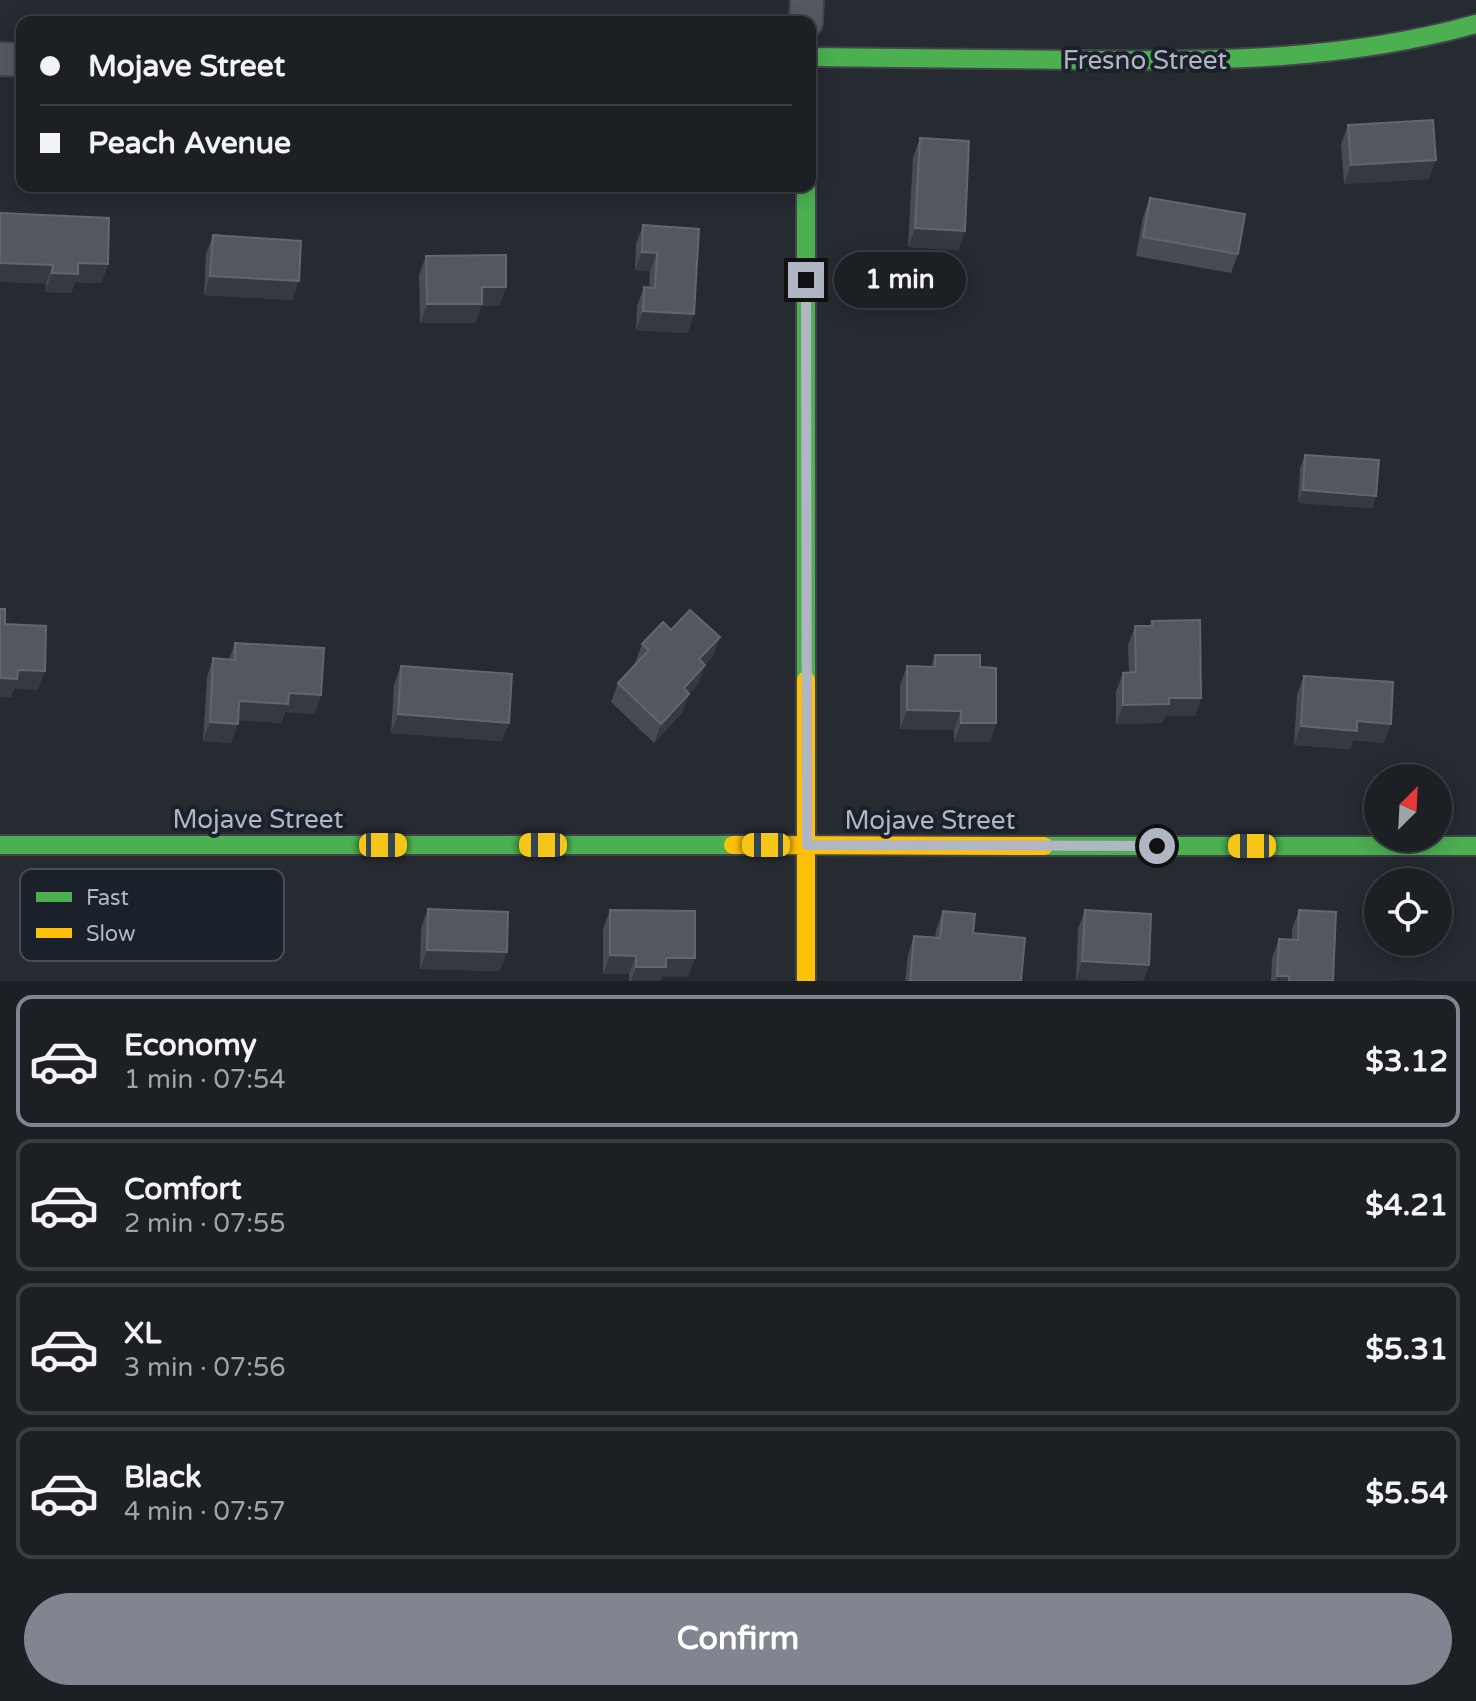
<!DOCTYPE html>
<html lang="en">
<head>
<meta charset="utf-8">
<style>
  body { margin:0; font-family:"Varela Round",sans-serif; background:#292d32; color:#f1f3f6; height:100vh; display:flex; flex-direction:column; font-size:30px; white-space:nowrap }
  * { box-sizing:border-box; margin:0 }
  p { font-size:26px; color:#a0a3a7 }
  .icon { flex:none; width:44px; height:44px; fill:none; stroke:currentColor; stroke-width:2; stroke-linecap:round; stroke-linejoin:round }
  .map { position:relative; height:981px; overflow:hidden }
  .sheet { display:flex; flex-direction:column; background:#1c2025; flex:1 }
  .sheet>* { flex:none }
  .banner { position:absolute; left:16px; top:16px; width:800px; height:176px; border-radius:16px; box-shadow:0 4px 20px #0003,0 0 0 2px #3a3e42; display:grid; align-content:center; height:176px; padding:0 24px; background:#1c2025 }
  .needle { width:52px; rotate:24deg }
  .controls { position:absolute; left:1364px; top:764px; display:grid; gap:16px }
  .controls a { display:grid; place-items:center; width:88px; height:88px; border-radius:50%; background:#1c2025; box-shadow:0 4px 20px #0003,0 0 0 2px #3a3e42; font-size:40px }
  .end { position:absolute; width:36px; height:36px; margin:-18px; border:10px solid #b0b6c3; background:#111; box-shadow:0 0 0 4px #111 }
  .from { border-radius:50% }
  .bubble { position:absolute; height:56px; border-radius:28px; background:#1c2025; box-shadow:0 4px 20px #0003,0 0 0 2px #3a3e42; font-size:26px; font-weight:700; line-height:56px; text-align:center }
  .car { position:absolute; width:24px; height:48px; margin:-24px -12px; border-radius:10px; box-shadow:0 0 6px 2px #0007; background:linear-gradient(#f5c518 24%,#345 0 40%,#f5c518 0 76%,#345 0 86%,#f5c518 0) }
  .banner b { display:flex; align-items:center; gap:28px; height:76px; font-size:30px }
  .banner b+b { border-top:2px solid #3a3e42 }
  .banner i { width:20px; height:20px; background:#f1f3f6 }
  ul { padding:14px 0 0; list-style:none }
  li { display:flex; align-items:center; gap:24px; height:132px; margin:0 16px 12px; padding:0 8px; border:4px solid #3a3e42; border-radius:16px }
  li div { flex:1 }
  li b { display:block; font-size:30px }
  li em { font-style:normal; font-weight:700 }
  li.selected { border-color:#808590 }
  li>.icon { width:72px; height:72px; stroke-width:1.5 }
  .button { display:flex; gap:16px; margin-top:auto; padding:16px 24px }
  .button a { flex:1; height:92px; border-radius:48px; background:#808590; color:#fff; font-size:32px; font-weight:700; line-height:92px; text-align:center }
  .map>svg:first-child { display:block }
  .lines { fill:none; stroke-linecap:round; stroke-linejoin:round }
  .street-casing { stroke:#42454a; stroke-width:36 }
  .fast-casing { stroke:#42454a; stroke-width:22 }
  .slow-casing { stroke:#42454a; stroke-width:22 }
  .street { stroke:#56595f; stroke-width:32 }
  .fast { stroke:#4caf50; stroke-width:18 }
  .slow { stroke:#ffc107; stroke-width:18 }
  .wall { fill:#484c52 }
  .shaded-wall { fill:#363a40 }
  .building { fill:#53575f; stroke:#62666e; stroke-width:2 }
  .route { stroke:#b0b6c3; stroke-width:10 }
  .labels { text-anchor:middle; stroke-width:8; stroke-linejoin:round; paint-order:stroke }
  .street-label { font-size:26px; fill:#b0b6c3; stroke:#1b212b }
  .key { fill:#1b212b; stroke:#484e59; stroke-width:2 }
  .key-label { font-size:22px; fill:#b0b6c3 }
</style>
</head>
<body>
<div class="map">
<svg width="1476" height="981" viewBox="0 0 1476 981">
  <rect width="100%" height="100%" fill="#262a31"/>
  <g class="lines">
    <g class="street-casing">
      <path id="street" d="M806,22L807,0
        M0,59L22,60"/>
    </g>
    <g class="fast-casing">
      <path id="fast" d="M810,57C899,58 989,59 1078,60C1213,61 1345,61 1476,24
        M806,186V680
        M0,845H733
        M1044,846H1476"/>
    </g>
    <g class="slow-casing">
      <path id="slow" d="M806,680V981
        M733,845L1044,846"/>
    </g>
    <use href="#street" class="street"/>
    <use href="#fast" class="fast"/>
    <use href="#slow" class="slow"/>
  </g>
  <path class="wall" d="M1348,125L1429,179L1344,184L1341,144Z
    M920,138L965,231L958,250L908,247L913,157Z
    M1150,198L1238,254L1231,273L1136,256L1143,217Z
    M0,213L108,264L101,283L75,282L71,293L45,292L46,284Z
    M643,225L699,229L688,333L636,330L637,306L644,287L649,288L650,271L635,270L636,244Z
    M213,235L292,300L204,295L206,254Z
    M426,256L506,287L499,306H481L475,323H420L419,275Z
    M1305,455L1376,496L1372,508L1298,503L1300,468Z
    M1152,621L1201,698L1195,716H1165L1162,723L1116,724V692L1123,673L1129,672L1128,645L1135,626H1150Z
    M671,630L713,656L705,665L698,684L689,694L682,713L654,743L611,702L618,683L636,664L635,663L642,644Z
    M235,643L321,695L314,714L285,712L281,723L238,720L231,743L203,741L207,677L213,658L229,659Z
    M935,655L980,667L996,723L990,742H954V730L900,729V685L907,666L931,667Z
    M401,666L502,741L391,733L394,685Z
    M1304,676L1384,743L1353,740L1350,749L1294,745L1297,695Z
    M428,909L500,971L420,969L421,928Z
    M610,910L688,977H662L661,981H629V974H603V929Z
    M1085,910L1149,965L1143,981L1076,980L1078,929Z
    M1299,910L1333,981H1271L1272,958L1279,939L1292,940V929Z
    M943,911L973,933L1021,981H905L908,955L914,936L935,938L936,930Z"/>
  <path class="shaded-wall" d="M1436,160L1429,179L1344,184L1351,165Z
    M915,228L965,231L958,250L908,247Z
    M642,252L657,253L650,271L635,270Z
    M0,263L53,265L46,284L0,282Z
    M78,263L108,264L101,283L75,282L71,293L45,292L52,273Z
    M210,276L299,281L292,300L204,295Z
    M482,287H506L499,306H481L475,323H420L427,304Z
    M643,311L694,314L688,333L636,330Z
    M1303,490L1376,496L1372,508L1298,503Z
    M720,637L713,656L692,678L699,659Z
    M705,665L698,684L677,707L684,688Z
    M18,670L45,671L38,690L14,689L11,697H0V678Z
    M289,693L321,695L314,714L285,712L281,723L232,720L239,701Z
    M689,694L682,713L654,743L661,724Z
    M1169,698H1201L1195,716H1165L1162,723L1116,724L1123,705Z
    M907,710L961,711L954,730L900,729Z
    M398,714L509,723L502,741L391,733Z
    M1357,721L1391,724L1384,743L1353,740L1350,749L1294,745L1301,726Z
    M210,722L238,724L231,743L203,741Z
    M961,723H996L990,742H954Z
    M427,950L507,952L500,971L420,969Z
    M610,955L636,956L629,974H603Z
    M666,958H695L688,977H662L661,981H631L636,967Z
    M1082,961L1149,965L1143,981L1076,980Z
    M1277,976H1289L1287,981H1276Z"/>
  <path class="building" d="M1433,120L1436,160L1351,165L1348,125Z
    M920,138L969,141L965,231L915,228Z
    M1150,198L1245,214L1238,254L1143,237Z
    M0,213L109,218L108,264L78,263V274L52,273L53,265L0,263Z
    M643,225L699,229L694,314L643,311L644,287L655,288L657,253L642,252Z
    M213,235L301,241L299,281L210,276Z
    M506,255V287H482V304H427L426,256Z
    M1305,455L1379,460L1376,496L1303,490Z
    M0,609H5V624L46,626L45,671L18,670L17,679L0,678Z
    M690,610L720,637L699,659L705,665L684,688L689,694L661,724L618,683L649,650L642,644L663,622L671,630Z
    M1200,620L1201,698H1169V704L1123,705V673L1136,672L1135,626H1152V621Z
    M235,643L324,648L321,695L289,693L288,704L239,701L238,724L210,722L213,658L235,660Z
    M935,655H980V667L996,668V723H961V711L907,710V666L935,667Z
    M401,666L512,674L509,723L398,714Z
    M1304,676L1393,682L1391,724L1357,721V731L1301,726Z
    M428,909L508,912L507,952L427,950Z
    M610,910L695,911V958H666V967H636V956L610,955Z
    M1085,910L1151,914L1149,965L1082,961Z
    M1299,910L1336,912L1333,981H1289V976H1277L1279,939L1298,940Z
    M943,911L975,914L973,933L1025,938L1021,981H910L914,936L940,938Z"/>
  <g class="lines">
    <path class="route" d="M806,280L807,845L1157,846"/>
  </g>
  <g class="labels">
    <g class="street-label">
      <text x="1145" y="69">Fresno Street</text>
      <text x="258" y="828">Mojave Street</text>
      <text x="930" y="829">Mojave Street</text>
    </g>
  </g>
  <rect x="20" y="869" width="264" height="92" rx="12" class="key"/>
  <rect x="36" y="892" width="36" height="10" fill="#4caf50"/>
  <rect x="36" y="928" width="36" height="10" fill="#ffc107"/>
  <g class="key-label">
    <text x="86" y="905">Fast</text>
    <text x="86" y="941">Slow</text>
  </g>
</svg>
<div class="controls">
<a><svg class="needle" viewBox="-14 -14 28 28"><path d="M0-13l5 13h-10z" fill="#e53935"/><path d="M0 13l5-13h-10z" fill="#a0a3a7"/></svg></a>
<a><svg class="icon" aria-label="locate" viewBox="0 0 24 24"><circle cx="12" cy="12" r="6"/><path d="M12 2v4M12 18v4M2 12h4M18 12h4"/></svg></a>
</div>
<i class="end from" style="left:1157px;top:846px"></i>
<i class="end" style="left:806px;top:280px"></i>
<div class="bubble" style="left:834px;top:252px;width:132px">1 min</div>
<i class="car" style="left:383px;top:845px;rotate:90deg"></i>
<i class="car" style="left:543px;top:845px;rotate:270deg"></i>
<i class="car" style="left:766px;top:845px;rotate:270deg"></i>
<i class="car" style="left:1252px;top:846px;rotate:270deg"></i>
<div class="banner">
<b><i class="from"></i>Mojave Street</b>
<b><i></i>Peach Avenue</b>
</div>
</div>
<section class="sheet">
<ul>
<li class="selected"><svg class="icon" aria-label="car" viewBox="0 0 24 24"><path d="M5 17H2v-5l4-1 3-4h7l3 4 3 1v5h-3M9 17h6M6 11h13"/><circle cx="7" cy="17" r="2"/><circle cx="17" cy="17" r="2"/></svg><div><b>Economy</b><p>1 min · 07:54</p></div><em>$3.12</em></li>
<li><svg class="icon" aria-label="car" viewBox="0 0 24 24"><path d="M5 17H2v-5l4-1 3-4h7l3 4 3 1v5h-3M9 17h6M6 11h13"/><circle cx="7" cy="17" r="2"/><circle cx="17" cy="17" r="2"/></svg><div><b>Comfort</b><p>2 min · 07:55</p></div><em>$4.21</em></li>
<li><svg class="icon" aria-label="car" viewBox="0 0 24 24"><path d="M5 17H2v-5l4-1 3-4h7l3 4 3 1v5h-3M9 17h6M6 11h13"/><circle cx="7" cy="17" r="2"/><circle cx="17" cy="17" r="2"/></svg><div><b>XL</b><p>3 min · 07:56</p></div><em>$5.31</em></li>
<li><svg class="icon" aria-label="car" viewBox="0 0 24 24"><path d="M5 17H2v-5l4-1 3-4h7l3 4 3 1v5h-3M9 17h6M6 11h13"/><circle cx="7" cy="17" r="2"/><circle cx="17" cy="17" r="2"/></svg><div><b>Black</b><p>4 min · 07:57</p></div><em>$5.54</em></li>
</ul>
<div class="button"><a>Confirm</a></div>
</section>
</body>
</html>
